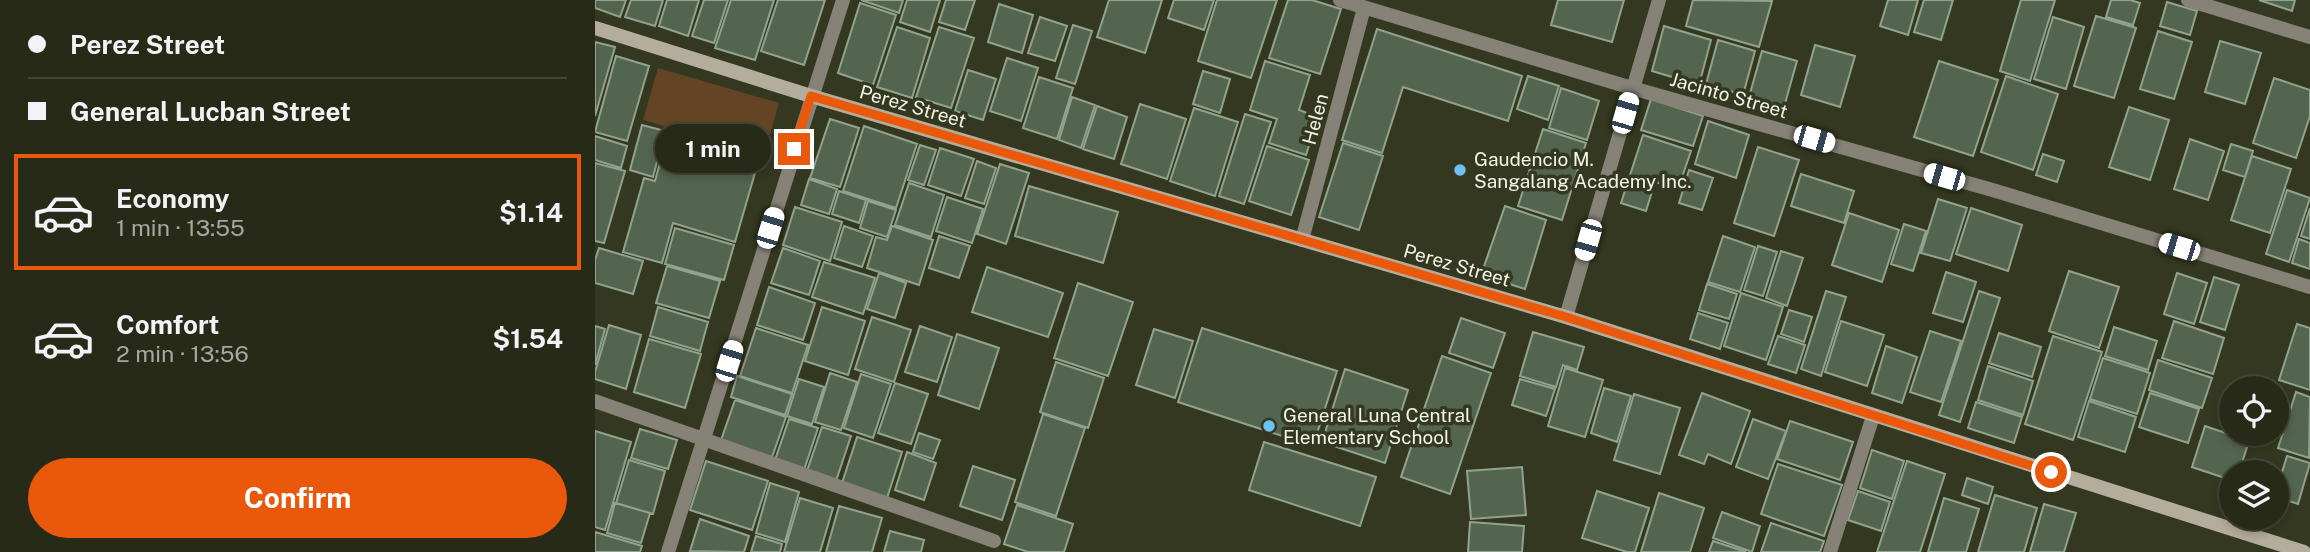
<!DOCTYPE html>
<html lang="en">
<head>
<meta charset="utf-8">
<style>
  body { margin:0; font-family:"Public Sans",sans-serif; background:#303221; color:#f1f3f6; height:100vh; display:flex; flex-direction:column; font-size:26px; white-space:nowrap }
  * { box-sizing:border-box; margin:0 }
  p { font-size:23px; color:#a5a7a2 }
  .icon { flex:none; width:38px; height:38px; fill:none; stroke:currentColor; stroke-width:2; stroke-linecap:round; stroke-linejoin:round }
  .map { position:relative; flex:1; overflow:hidden }
  .side { display:flex; flex-direction:column; background:#282a18; width:595px }
  .side>* { flex:none }
  .top-card { display:grid; align-content:center; height:154px; padding:0 28px; background:#282a18 }
  .controls { position:absolute; left:1624px; top:376px; display:grid; gap:14px }
  .controls a { display:grid; place-items:center; width:70px; height:70px; border-radius:50%; background:#282a18; box-shadow:0 4px 10px #0003,0 0 0 2px #444637; font-size:35px }
  .end { position:absolute; width:32px; height:32px; margin:-16px; border:9px solid #ea580c; background:#fff; box-shadow:0 0 0 4px #fff }
  .from { border-radius:50% }
  .bubble { position:absolute; height:49px; border-radius:24px; background:#282a18; box-shadow:0 4px 10px #0003,0 0 0 2px #444637; font-size:23px; font-weight:700; line-height:49px; text-align:center }
  .car { position:absolute; width:21px; height:42px; margin:-21px -10px; border-radius:9px; box-shadow:0 0 5px 2px #0007; background:linear-gradient(#fff 24%,#345 0 40%,#fff 0 76%,#345 0 86%,#fff 0) }
  .top-card b { display:flex; align-items:center; gap:24px; height:66px; font-size:26px }
  .top-card b+b { border-top:2px solid #444637 }
  .top-card i { width:18px; height:18px; background:#f1f3f6 }
  ul { padding:0; list-style:none }
  li { display:flex; align-items:center; gap:21px; height:116px; margin:0 14px 10px; padding:0 14px; border:4px solid transparent; border-radius:0px }
  li div { flex:1 }
  li b { display:block; font-size:26px }
  li em { font-style:normal; font-weight:700 }
  li.selected { border-color:#ea580c }
  li>.icon { width:63px; height:63px; stroke-width:1.5 }
  .cta { display:flex; gap:14px; margin-top:auto; padding:14px 28px }
  .cta a { flex:1; height:80px; border-radius:42px; background:#ea580c; color:#fff; font-size:28px; font-weight:700; line-height:80px; text-align:center }
  main { display:flex; flex:1; min-height:0 }
  .map>svg:first-child { display:block }
  .green { fill:#634424 }
  .building { fill:#53644f; stroke:#91a38c; stroke-width:2 }
  .lines { fill:none; stroke-linecap:round; stroke-linejoin:round }
  .street { stroke:#868277; stroke-width:14 }
  .secondary { stroke:#b4ad9b; stroke-width:14 }
  .route { stroke:#ea580c; stroke-width:9 }
  .poi-dot { fill:#6dc2f3; stroke:#353820; stroke-width:2.5 }
  .labels { text-anchor:middle; stroke-width:7; stroke-linejoin:round; paint-order:stroke }
  .street-label { font-size:19px; fill:#f3f6e7; stroke:#353820 }
  .poi-label { font-size:19px; fill:#f3f6e7; stroke:#353820; text-anchor:start }
</style>
</head>
<body>
<main>
<section class="side">
<div class="top-card">
<b><i class="from"></i>Perez Street</b>
<b><i></i>General Lucban Street</b>
</div>
<ul>
<li class="selected"><svg class="icon" aria-label="car" viewBox="0 0 24 24"><path d="M5 17H2v-5l4-1 3-4h7l3 4 3 1v5h-3M9 17h6M6 11h13"/><circle cx="7" cy="17" r="2"/><circle cx="17" cy="17" r="2"/></svg><div><b>Economy</b><p>1 min · 13:55</p></div><em>$1.14</em></li>
<li><svg class="icon" aria-label="car" viewBox="0 0 24 24"><path d="M5 17H2v-5l4-1 3-4h7l3 4 3 1v5h-3M9 17h6M6 11h13"/><circle cx="7" cy="17" r="2"/><circle cx="17" cy="17" r="2"/></svg><div><b>Comfort</b><p>2 min · 13:56</p></div><em>$1.54</em></li>
</ul>
<div class="cta"><a>Confirm</a></div>
</section>
<div class="map">
<svg width="1715" height="552" viewBox="0 0 1715 552">
  <rect width="100%" height="100%" fill="#353820"/>
  <path class="green" d="M63,68L184,103L169,155L48,120Z"/>
  <path class="building" d="M0,0H31L25,17L0,8Z
    M36,0H68L60,26L30,17Z
    M72,0H104L93,36L64,26Z
    M109,0H133L119,43L97,36Z
    M136,0H179L160,60L120,48Z
    M183,0H230L209,65L166,51Z
    M266,0H308L304,13Z
    M312,0H345L335,32L305,22Z
    M351,0H380L370,30L344,22Z
    M514,0H567L550,53L502,37Z
    M579,0H619L609,30L573,18Z
    M622,0H682L656,78L603,61Z
    M693,0H717L746,9L725,74L674,58Z
    M963,0H1029L1017,42L956,25Z
    M1098,0L1177,1L1164,47L1091,26Z
    M1293,0H1323L1313,35L1285,26Z
    M1329,0H1358L1346,40L1319,32Z
    M1426,0H1460L1435,81L1405,71Z
    M1516,0H1535L1545,3L1538,25L1511,17Z
    M1664,0H1700L1697,11Z
    M1572,2L1602,11L1595,35L1565,26Z
    M265,3L301,15L278,85L243,73Z
    M404,4L438,15L427,53L393,42Z
    M1501,16L1541,28L1519,98L1479,86Z
    M445,17L472,26L460,61L433,53Z
    M1458,17L1489,27L1471,89L1439,79Z
    M478,25L497,31L480,84L461,78Z
    M1069,26L1116,40L1104,85L1057,71Z
    M302,27L335,38L317,98L282,87Z
    M344,27L379,38L356,108L321,97Z
    M782,29L927,76L913,121L808,87L787,153L747,140Z
    M1563,31L1597,42L1579,99L1545,89Z
    M1123,40L1160,51L1148,95L1111,84Z
    M1625,41L1666,53L1650,104L1610,92Z
    M0,42L20,47L0,116Z
    M1220,45L1260,56L1245,107L1206,95Z
    M1167,51L1202,61L1189,107L1154,97Z
    M21,56L54,66L32,141L0,132Z
    M412,58L443,68L426,121L395,111Z
    M670,61L715,75L704,110L723,117L711,155L674,143L682,119L655,110Z
    M1344,61L1403,80L1378,156L1319,137Z
    M373,70L401,79L388,120L360,111Z
    M608,71L635,79L625,113L598,104Z
    M933,76L964,86L953,120L922,109Z
    M1411,76L1463,94L1438,170L1386,152Z
    M444,77L478,88L462,139L428,128Z
    M1679,78L1715,90V116L1701,158L1658,143Z
    M966,88L1004,101L992,140L954,128Z
    M477,97L500,105L486,148L464,140Z
    M1056,99L1108,116L1098,146L1046,130Z
    M545,104L591,119L572,179L526,164Z
    M502,106L532,117L519,159L488,149Z
    M1534,107L1574,120L1555,180L1514,167Z
    M599,108L643,122L620,196L575,181Z
    M650,114L676,122L649,204L624,196Z
    M235,119L264,128L245,187L215,178Z
    M1113,121L1154,135L1141,178L1100,164Z
    M47,125L70,131L58,177L35,170Z
    M269,126L322,144L301,208L248,191Z
    M948,129L991,143L967,220L923,206Z
    M73,133L164,159L140,242L78,223L67,263L28,252L49,178L60,181Z
    M1048,135L1096,151L1083,189L1060,182L1051,211L1026,203Z
    M0,136L32,146L26,168L0,160Z
    M1595,139L1629,151L1613,200L1579,189Z
    M748,143L788,156L764,230L724,217Z
    M1636,144L1658,151L1650,177L1628,170Z
    M325,145L341,150L329,185L313,180Z
    M672,146L714,160L696,215L654,201Z
    M1163,147L1204,160L1179,236L1139,223Z
    M345,148L379,159L366,196L333,185Z
    M1448,154L1469,161L1462,182L1441,175Z
    M1657,156L1696,169L1675,233L1636,220Z
    M382,161L401,168L389,204L370,198Z
    M0,163L30,171L9,243L0,241Z
    M405,164L434,173L411,244L382,234Z
    M1094,170L1118,178L1107,210L1084,203Z
    M1206,174L1259,191L1249,223L1196,206Z
    M214,179L242,189L234,214L206,205Z
    M314,183L349,195L336,237L300,225Z
    M434,186L523,212L508,263L420,236Z
    M1692,190L1715,198L1694,262L1671,254Z
    M244,191L271,200L264,223L237,214Z
    M352,197L388,209L377,243L341,231Z
    M1343,199L1372,208L1355,261L1326,253Z
    M273,201L301,210L292,237L265,228Z
    M910,206L951,220L930,289L886,275Z
    M200,207L247,222L235,261L188,245Z
    M1376,208L1427,225L1413,271L1361,254Z
    M1715,208V239L1706,236Z
    M1254,213L1304,230L1287,282L1237,265Z
    M1309,224L1331,231L1318,271L1296,264Z
    M249,226L278,236L267,267L239,258Z
    M297,226L338,240L324,285L272,268L281,237L292,240Z
    M80,228L139,245L129,280L70,264Z
    M344,236L375,246L364,278L334,268Z
    M1128,236L1160,247L1145,292L1113,282Z
    M1704,239L1715,243V269L1697,263Z
    M1163,246L1182,252L1168,296L1149,290Z
    M4,248L48,261L38,294L0,283V260Z
    M188,248L225,261L214,295L176,283Z
    M1186,251L1208,258L1192,306L1171,298Z
    M229,262L280,278L268,314L217,297Z
    M72,266L125,281L114,318L61,303Z
    M392,267L468,293L453,337L377,312Z
    M1474,271L1524,287L1504,348L1454,331Z
    M1351,272L1381,282L1368,322L1338,313Z
    M284,273L311,283L300,318L272,309Z
    M1582,273L1612,283L1599,324L1569,314Z
    M1619,277L1644,285L1630,330L1605,322Z
    M483,283L538,302L513,376L459,358Z
    M1112,284L1142,294L1134,319L1104,310Z
    M174,287L220,303L208,340L162,325Z
    M1231,291L1251,297L1226,376L1206,369Z
    M1384,291L1405,298L1365,422L1344,415Z
    M1146,293L1188,307L1171,360L1129,346Z
    M63,307L113,322L105,351L55,336Z
    M227,307L270,321L253,375L210,361Z
    M1194,310L1217,317L1209,342L1186,334Z
    M1103,313L1133,323L1125,349L1095,339Z
    M277,317L316,330L299,382L260,369Z
    M866,318L910,333L898,368L854,353Z
    M1246,321L1289,335L1272,386L1230,372Z
    M1579,321L1629,338L1618,374L1567,358Z
    M1702,324L1715,328V390L1684,380Z
    M14,325L46,335L31,389L0,379V372Z
    M0,326L10,329L0,365Z
    M325,326L357,337L342,382L310,372Z
    M1519,327L1562,341L1553,370L1510,356Z
    M161,328L213,345L197,393L145,376Z
    M607,328L742,371L718,446L583,402Z
    M559,329L598,341L580,398L541,385Z
    M1335,331L1366,341L1346,402L1315,392Z
    M938,332L989,347L982,370L968,365L961,387L925,376Z
    M1404,333L1446,347L1437,377L1394,363Z
    M362,334L404,348L384,409L343,395Z
    M1183,336L1210,345L1201,373L1173,364Z
    M1458,336L1507,352L1478,440L1430,424Z
    M54,339L106,354L90,408L39,392Z
    M1291,346L1322,357L1307,403L1277,393Z
    M847,356L896,373L855,494L806,477Z
    M1508,358L1555,373L1542,414L1495,399Z
    M1563,360L1617,378L1607,408L1554,390Z
    M461,362L509,378L493,428L445,412Z
    M1393,366L1438,381L1428,415L1383,400Z
    M970,368L1008,380L990,437L953,426Z
    M750,369L813,390L790,463L727,442Z
    M235,373L262,382L246,430L220,422Z
    M266,374L296,384L278,438L249,428Z
    M142,376L197,394L190,415L136,397Z
    M204,379L229,387L217,424L192,416Z
    M925,379L960,389L951,416L917,405Z
    M300,383L333,394L316,444L283,433Z
    M1009,388L1036,396L1022,442L996,433Z
    M1701,392L1715,397L1714,458L1683,448Z
    M1107,393L1155,411L1136,464L1113,454L1109,464L1084,455Z
    M1555,393L1604,409L1593,443L1544,427Z
    M1039,394L1085,408L1065,474L1019,460Z
    M140,400L191,417L176,460L125,443Z
    M1494,401L1541,417L1530,452L1483,437Z
    M1381,402L1427,417L1419,443L1373,428Z
    M448,414L490,428L461,516L420,502Z
    M194,419L223,428L209,470L180,460Z
    M1158,419L1191,431L1173,479L1141,467Z
    M1195,421L1258,442L1245,480L1182,459Z
    M1610,426L1654,441L1644,472H1636V480L1597,467Z
    M227,427L256,436L241,481L212,471Z
    M45,429L82,440L73,469L36,458Z
    M0,431L36,442L10,530L0,527Z
    M324,433L345,440L338,459L318,452Z
    M262,437L307,452L291,501L246,486Z
    M669,442L781,477L765,526L654,490Z
    M1277,450L1309,461L1297,499L1265,488Z
    M312,452L341,463L329,500L300,490Z
    M1692,456L1715,463L1703,504L1682,497V488Z
    M34,460L70,471L58,514L21,503Z
    M111,461L173,481L157,530L95,510Z
    M1312,461L1350,474L1325,552H1282Z
    M1183,464L1247,485L1229,536L1166,514Z
    M378,466L420,480L407,520L365,506Z
    M927,467L931,515L876,519L872,471Z
    M1372,478L1398,487L1393,504L1367,495Z
    M175,483L204,492L190,542L161,533Z
    M1002,491L1054,508L1040,552H1032L987,538Z
    M1263,491L1295,502L1286,531L1253,520Z
    M1064,493L1109,508L1095,552H1046Z
    M1400,495L1442,508L1429,552H1383Z
    M205,498L238,508L225,552H189Z
    M1349,498L1384,509L1371,552H1333Z
    M20,503L55,513L46,543L12,533Z
    M1449,504L1481,513L1469,552H1435Z
    M422,505L478,524L469,552H433L409,544Z
    M244,506L287,518L277,552H231Z
    M1127,512L1165,526L1157,552L1118,538Z
    M105,519L154,536L149,552L95,551Z
    M875,522L929,526L927,552H873Z
    M1176,523L1229,541L1225,552H1166Z
    M295,531L329,540L326,552H289Z
    M0,532L47,546L45,552H0Z
    M161,536L187,544L185,552H156Z
    M1118,541L1151,552H1114Z"/>
  <g class="lines">
    <path class="street" d="M745,0L1037,88L1401,191L1715,287
      M1593,0L1715,37
      M707,240L769,8
      M971,317L1064,0
      M0,401L399,541
      M73,552L248,0
      M1235,552L1278,416"/>
    <path class="secondary" d="M0,28L216,96L971,317L1709,552"/>
  </g>
  <g class="lines">
    <path class="route" d="M199,149L216,96L971,317L1456,472"/>
  </g>
  <g class="poi-dot">
    <circle cx="865" cy="170" r="7"/>
    <circle cx="674" cy="426" r="7"/>
  </g>
  <g class="labels">
    <g class="street-label">
      <text transform="translate(1134 95) rotate(16)" y="7">Jacinto Street</text>
      <text transform="translate(318 106) rotate(16)" y="7">Perez Street</text>
      <text transform="translate(720 119) rotate(-75)" y="7">Helen</text>
      <text transform="translate(862 265) rotate(16)" y="7">Perez Street</text>
    </g>
    <g class="poi-label">
      <text x="879" y="166">Gaudencio M.<tspan x="879" dy="22">Sangalang Academy Inc.</tspan></text>
      <text x="688" y="422">General Luna Central<tspan x="688" dy="22">Elementary School</tspan></text>
    </g>
  </g>
</svg>
<div class="controls">
<a><svg class="icon" aria-label="locate" viewBox="0 0 24 24"><circle cx="12" cy="12" r="6"/><path d="M12 2v4M12 18v4M2 12h4M18 12h4"/></svg></a>
<a><svg class="icon" aria-label="layers" viewBox="0 0 24 24"><path d="M12 4l9 5-9 5-9-5zM3 14l9 5 9-5"/></svg></a>
</div>
<i class="end from" style="left:1456px;top:472px"></i>
<i class="end" style="left:199px;top:149px"></i>
<div class="bubble" style="left:60px;top:124px;width:116px">1 min</div>
<i class="car" style="left:1030px;top:113px;rotate:16deg"></i>
<i class="car" style="left:1219px;top:139px;rotate:106deg"></i>
<i class="car" style="left:1349px;top:177px;rotate:286deg"></i>
<i class="car" style="left:175px;top:228px;rotate:17deg"></i>
<i class="car" style="left:993px;top:240px;rotate:196deg"></i>
<i class="car" style="left:1584px;top:247px;rotate:287deg"></i>
<i class="car" style="left:134px;top:361px;rotate:17deg"></i>
</div>
</main>
</body>
</html>
